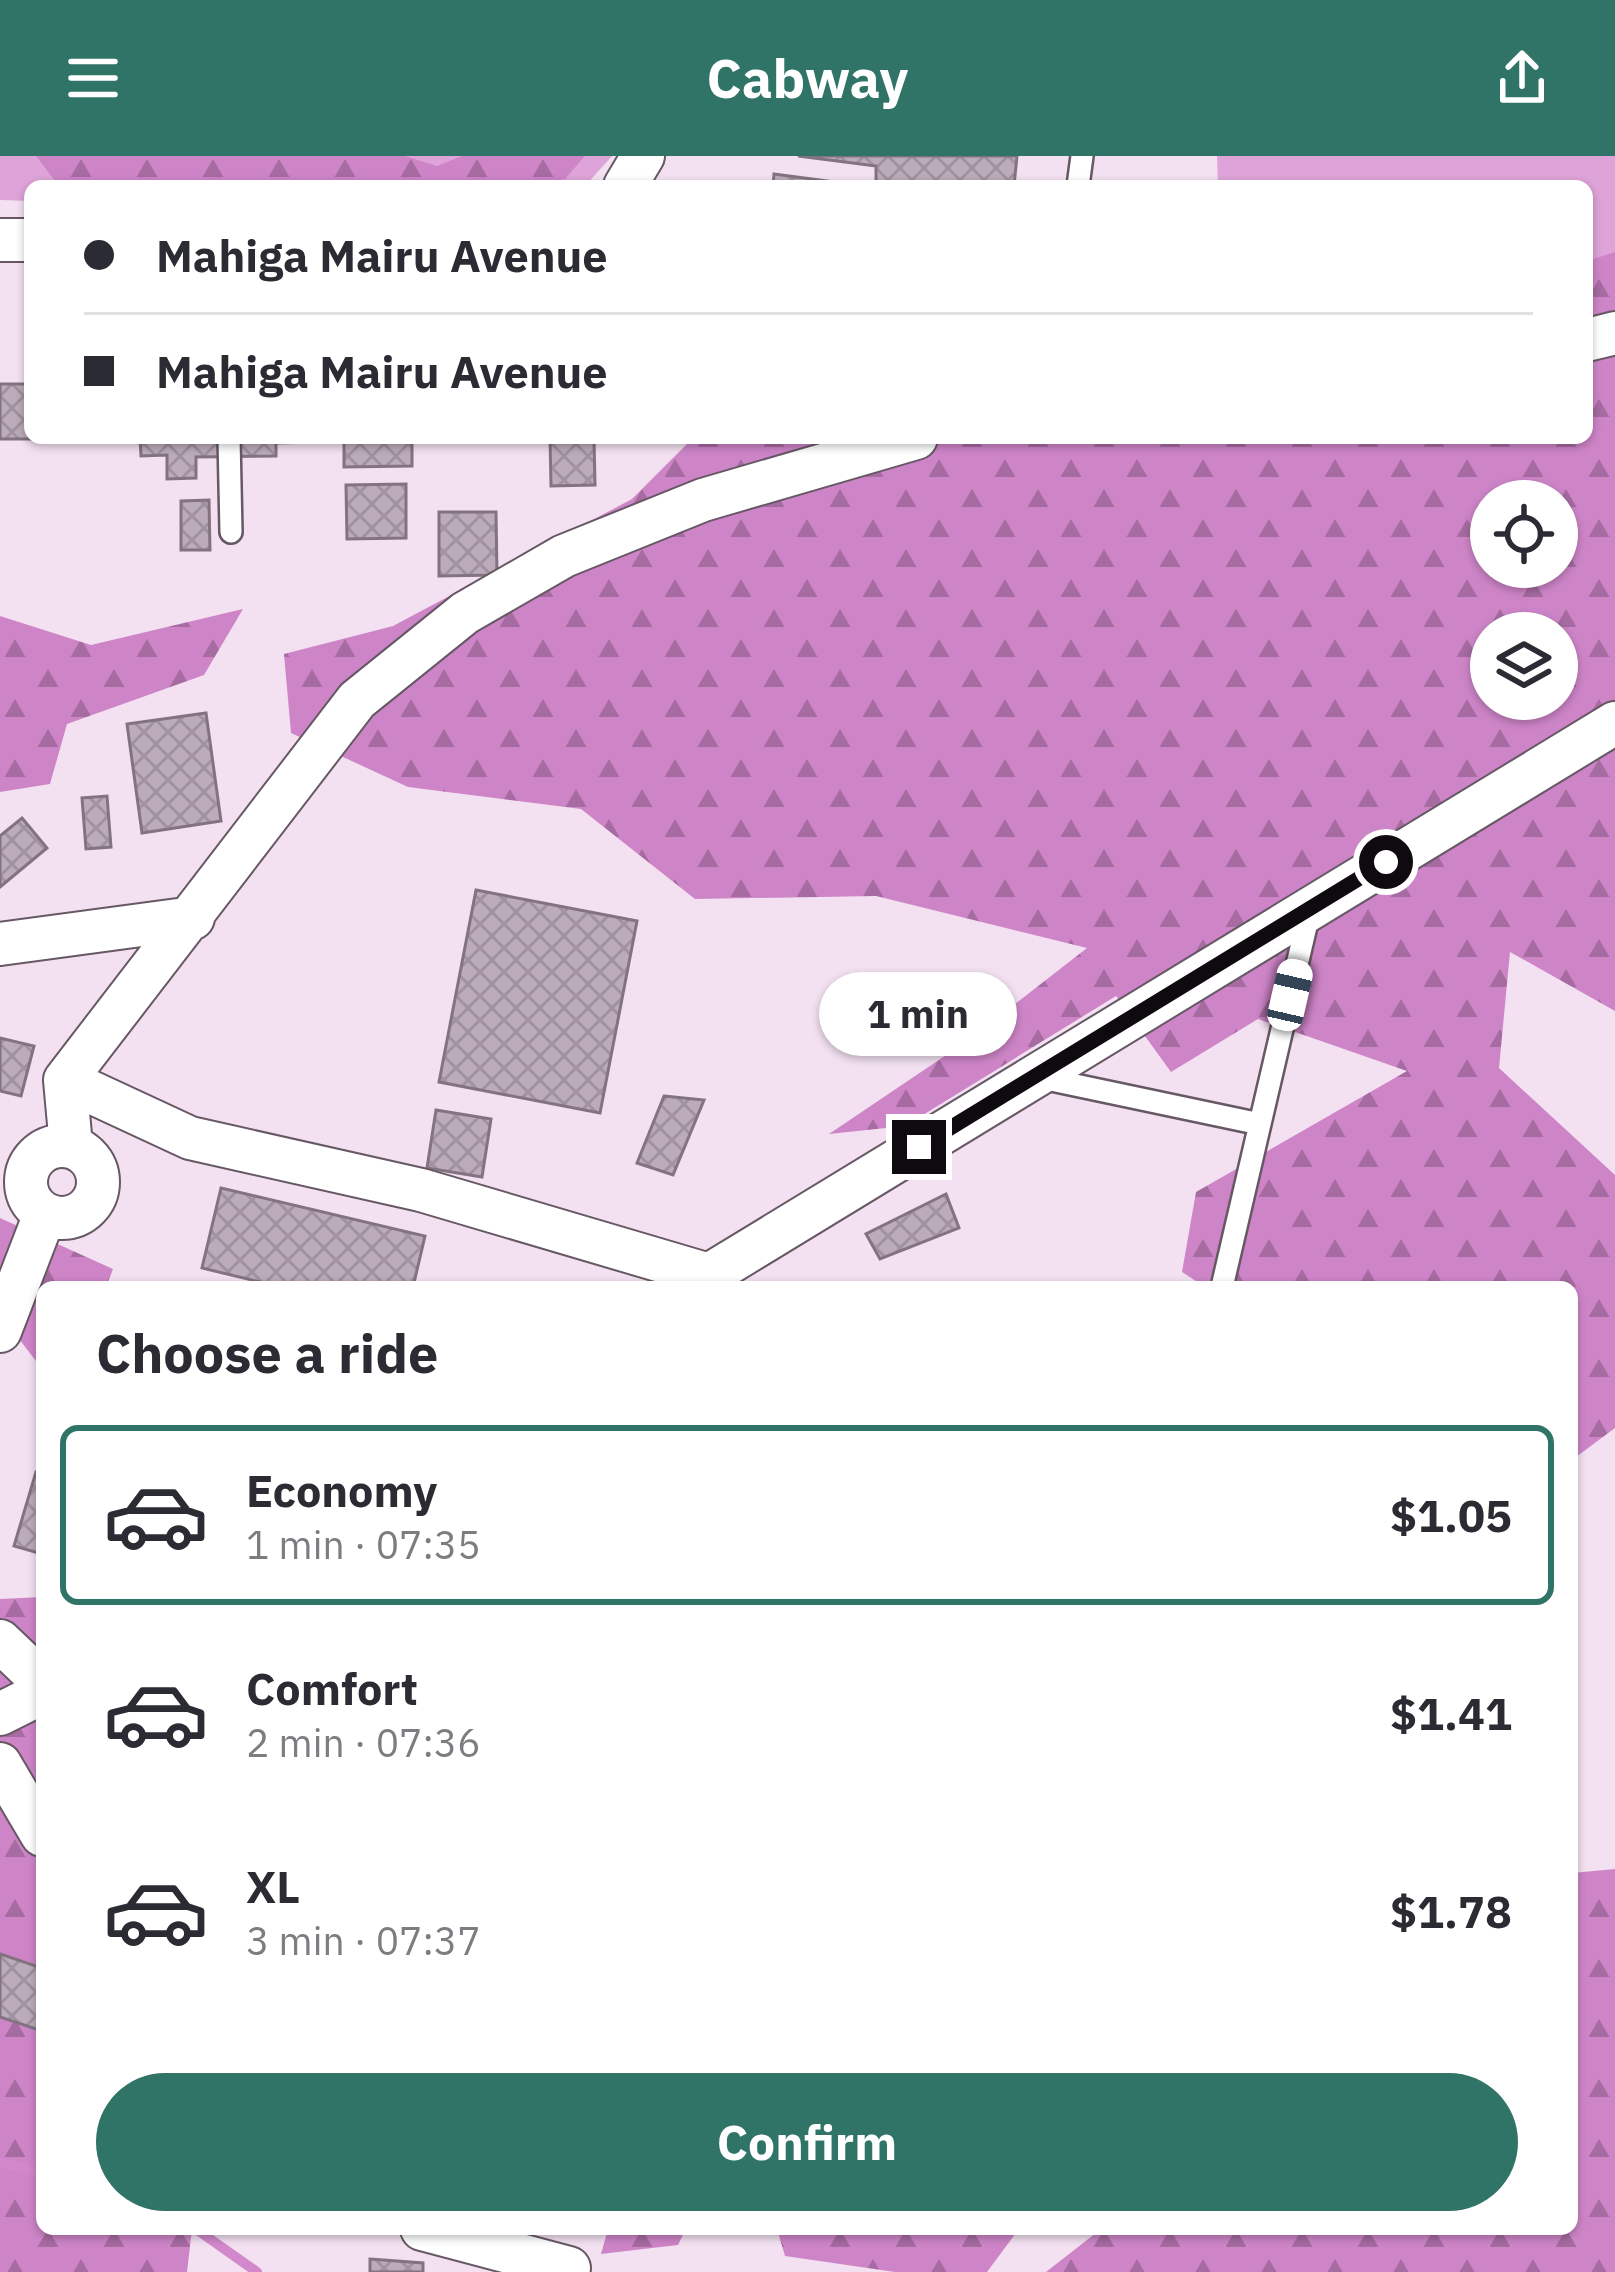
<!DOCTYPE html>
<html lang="en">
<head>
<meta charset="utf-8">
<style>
  body { margin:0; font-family:"IBM Plex Sans",sans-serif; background:#f7f7f7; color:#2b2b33; height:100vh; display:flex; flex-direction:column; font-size:45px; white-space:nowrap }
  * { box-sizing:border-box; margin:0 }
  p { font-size:39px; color:#7c7c81 }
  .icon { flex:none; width:66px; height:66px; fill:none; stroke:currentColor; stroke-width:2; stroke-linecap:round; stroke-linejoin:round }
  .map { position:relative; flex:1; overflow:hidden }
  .side { position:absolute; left:36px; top:1125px; width:1542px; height:954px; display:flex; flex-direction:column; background:#fff; border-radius:18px; box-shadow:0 3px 9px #0004 }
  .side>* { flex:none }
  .banner { position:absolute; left:24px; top:24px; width:1569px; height:264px; border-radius:18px; box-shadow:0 3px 9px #0004; display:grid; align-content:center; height:264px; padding:0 60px; background:#fff }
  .fabs { position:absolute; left:1470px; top:324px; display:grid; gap:24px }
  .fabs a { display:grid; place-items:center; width:108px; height:108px; border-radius:50%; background:#fff; box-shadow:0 3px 9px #0004; font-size:60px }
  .end { position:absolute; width:54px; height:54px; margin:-27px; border:15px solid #0f0a0f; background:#fff; box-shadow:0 0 0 6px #fff }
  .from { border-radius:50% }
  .bubble { position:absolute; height:84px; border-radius:42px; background:#fff; box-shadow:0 3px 9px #0004; font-size:39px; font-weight:700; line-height:84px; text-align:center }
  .car { position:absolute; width:36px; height:72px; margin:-36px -18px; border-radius:15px; box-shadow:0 0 9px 3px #0007; background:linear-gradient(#fff 24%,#345 0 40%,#fff 0 76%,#345 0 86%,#fff 0) }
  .banner b { display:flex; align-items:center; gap:42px; height:114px; font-size:45px }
  .banner b+b { border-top:3px solid #e1e1e2 }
  .banner i { width:30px; height:30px; background:#2b2b33 }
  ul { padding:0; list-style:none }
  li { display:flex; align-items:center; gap:36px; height:180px; margin:0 24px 18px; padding:0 36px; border:6px solid transparent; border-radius:18px }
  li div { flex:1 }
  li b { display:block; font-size:45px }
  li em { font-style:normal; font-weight:700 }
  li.selected { border-color:#307468 }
  li>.icon { width:108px; height:108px; stroke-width:1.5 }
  h2 { padding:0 60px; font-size:54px; line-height:144px }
  .action { display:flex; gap:24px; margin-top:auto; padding:24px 60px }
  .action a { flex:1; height:138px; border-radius:72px; background:#307468; color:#fff; font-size:48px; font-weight:700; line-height:138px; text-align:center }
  header { display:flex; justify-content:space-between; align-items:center; height:156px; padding:0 60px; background:#307468; color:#fff; font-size:54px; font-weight:700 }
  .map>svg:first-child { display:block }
  .green { fill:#dea3d8 }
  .forest { fill:url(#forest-firs); fill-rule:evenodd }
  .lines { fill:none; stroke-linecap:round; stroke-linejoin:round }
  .stream { stroke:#d288cb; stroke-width:10 }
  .building { fill:url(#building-cross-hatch); stroke:#837381; stroke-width:3 }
  .lane-casing { stroke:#675865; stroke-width:26 }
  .street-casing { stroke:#675865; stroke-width:46 }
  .lane { stroke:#fff; stroke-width:21 }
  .street { stroke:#fff; stroke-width:42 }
  .route { stroke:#0f0a0f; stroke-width:15 }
</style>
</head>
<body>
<header><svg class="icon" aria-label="menu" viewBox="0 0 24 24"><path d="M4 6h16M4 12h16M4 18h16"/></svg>Cabway<svg class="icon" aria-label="share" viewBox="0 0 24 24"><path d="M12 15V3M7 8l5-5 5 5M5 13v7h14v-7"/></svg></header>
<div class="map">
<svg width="1615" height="2116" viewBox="0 0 1615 2116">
  <defs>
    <pattern id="forest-firs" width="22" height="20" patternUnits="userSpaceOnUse" patternTransform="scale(3)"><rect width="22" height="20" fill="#ce85c8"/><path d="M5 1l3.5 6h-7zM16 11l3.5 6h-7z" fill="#a66ba1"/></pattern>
    <pattern id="building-cross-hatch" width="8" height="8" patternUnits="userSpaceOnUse" patternTransform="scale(3)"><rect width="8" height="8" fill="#bcabba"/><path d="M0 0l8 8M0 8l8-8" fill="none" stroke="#a0929f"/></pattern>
  </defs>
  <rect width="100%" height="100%" fill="#f3e1f1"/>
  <path class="green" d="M0,0H612L585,30H30V45L0,44Z
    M1217,0H1615V200L1587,207V30H1218Z"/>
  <path class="forest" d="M36,0H405L437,10L462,0H585L565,23L517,30H59Z
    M1615,96V855L1510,796L1499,912L1615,1019V1272L1572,1304V1131H1205L1182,1116L1196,1036L1407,915L1258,863L1171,916L1116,840L905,970L829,978L970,883L1087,792L876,740L695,743L581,653L408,631L291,577L284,498L393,470L632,343L693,282H1587V105ZM1491,345H1557V411H1491ZM1491,477H1557V543H1491Z
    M243,453L204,519L67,568L50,628L0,636V460L91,489Z
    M0,1062L113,1113L106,1131H42V1213L0,1158Z
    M42,1441V2073H192L187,2116H0V1443Z
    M1615,1713V2116H1046L1101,2073H1572V1717Z
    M608,2073H686L678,2089L601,2098Z
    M777,2073H1019L987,2116H895L785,2100Z"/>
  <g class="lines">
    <path class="stream" d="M0,2006L42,2018
      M196,2073L257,2116"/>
  </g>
  <path class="building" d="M798,0H1017L1014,30H876V10Z
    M774,18L865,30H773Z
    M0,228H30V282L69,283H0Z
    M140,282H313V286L276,287V300L196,301V322L167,323V299L141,300Z
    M344,282H412V310L344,311Z
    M550,282H594L595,329L551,330Z
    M406,328V382L347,383L346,329Z
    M209,344L210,394H181V345Z
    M439,356H496L497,419L439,420Z
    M206,557L221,665L142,677L127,568Z
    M107,640L111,691L86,693L82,642Z
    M22,662L47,692L0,731V680Z
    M476,734L637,765L600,957L439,926Z
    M0,882L34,890L21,940L0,935Z
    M664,940L704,944L673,1019L637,1007Z
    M436,954L491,963L482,1021L427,1012Z
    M221,1032L425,1080L413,1131H281L202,1112Z
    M946,1038L959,1072L880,1103L866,1078Z
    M36,1316L42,1317V1398L14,1390Z
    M0,1798L42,1812V1875L0,1861Z
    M370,2103L423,2107V2116H370Z"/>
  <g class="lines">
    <g class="lane-casing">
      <path id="lane" d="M1078,30L1082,0
        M229,282L231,376
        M1037,921L1260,968
        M1222,1131L1310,753"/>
    </g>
    <g class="street-casing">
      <path id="street" d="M625,30L643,0
        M0,84H30
        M1587,184L1615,177
        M0,788L193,762
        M65,924L190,982L421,1034L709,1119L1615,567
        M26 1026a36 36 0 1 1 72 0a36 36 0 1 1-72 0Z
        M71,990L65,924L357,544L465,457L564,400L703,344L916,282
        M0,1175L45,1058
        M0,1485L42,1525
        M0,1558L42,1537
        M0,1608L42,1679
        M422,2073L569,2112"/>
    </g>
    <use href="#lane" class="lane"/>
    <use href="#street" class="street"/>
  </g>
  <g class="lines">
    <path class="route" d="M919,991L1386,706"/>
  </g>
</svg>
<div class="fabs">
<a><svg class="icon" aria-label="locate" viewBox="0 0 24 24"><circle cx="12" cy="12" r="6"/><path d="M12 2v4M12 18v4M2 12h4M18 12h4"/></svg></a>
<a><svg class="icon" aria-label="layers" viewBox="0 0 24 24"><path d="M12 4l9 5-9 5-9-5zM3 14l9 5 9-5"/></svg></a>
</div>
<i class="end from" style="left:1386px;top:706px"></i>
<i class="end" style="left:919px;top:991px"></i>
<div class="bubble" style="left:819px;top:816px;width:198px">1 min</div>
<i class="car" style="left:1290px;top:839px;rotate:13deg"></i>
<div class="banner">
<b><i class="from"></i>Mahiga Mairu Avenue</b>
<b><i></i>Mahiga Mairu Avenue</b>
</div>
<section class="side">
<h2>Choose a ride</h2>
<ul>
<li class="selected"><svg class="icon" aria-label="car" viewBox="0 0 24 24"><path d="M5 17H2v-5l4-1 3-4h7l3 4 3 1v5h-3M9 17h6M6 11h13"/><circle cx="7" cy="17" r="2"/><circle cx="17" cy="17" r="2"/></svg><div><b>Economy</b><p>1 min · 07:35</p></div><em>$1.05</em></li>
<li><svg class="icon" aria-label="car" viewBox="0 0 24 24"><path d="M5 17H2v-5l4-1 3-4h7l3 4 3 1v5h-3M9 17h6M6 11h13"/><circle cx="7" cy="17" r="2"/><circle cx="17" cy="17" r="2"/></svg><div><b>Comfort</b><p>2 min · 07:36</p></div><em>$1.41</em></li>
<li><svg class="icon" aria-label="car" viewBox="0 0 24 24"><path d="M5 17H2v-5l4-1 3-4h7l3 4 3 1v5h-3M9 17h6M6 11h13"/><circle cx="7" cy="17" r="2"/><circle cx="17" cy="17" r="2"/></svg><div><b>XL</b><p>3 min · 07:37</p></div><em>$1.78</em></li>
</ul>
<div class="action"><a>Confirm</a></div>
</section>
</div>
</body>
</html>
